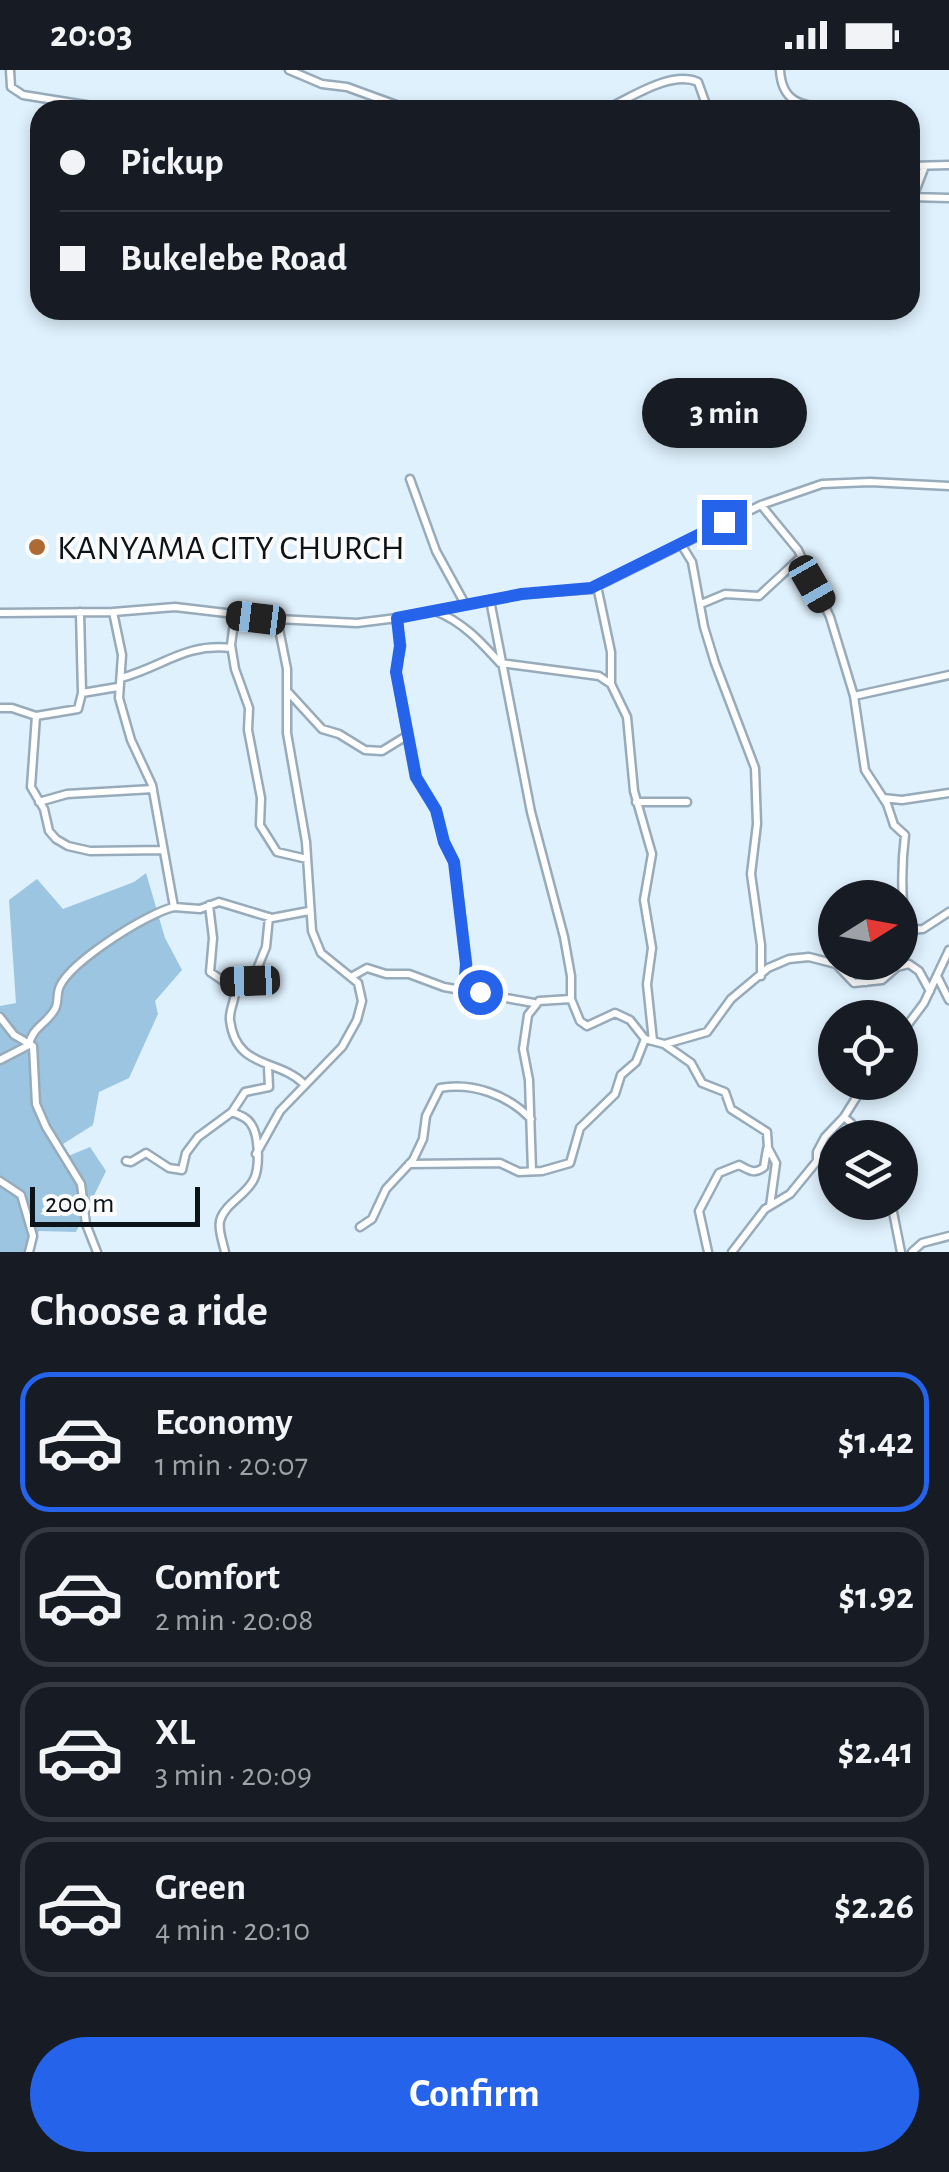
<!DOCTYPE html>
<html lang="en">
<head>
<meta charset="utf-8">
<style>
  body { margin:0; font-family:"Alegreya Sans",sans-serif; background:#20242c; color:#f1f3f6; height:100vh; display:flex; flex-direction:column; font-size:38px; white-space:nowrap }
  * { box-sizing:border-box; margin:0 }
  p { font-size:32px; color:#9ea1a6 }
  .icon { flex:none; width:55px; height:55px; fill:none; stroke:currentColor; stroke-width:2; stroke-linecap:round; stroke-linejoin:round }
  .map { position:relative; height:1182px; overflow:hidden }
  .sheet { display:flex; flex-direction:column; background:#171b24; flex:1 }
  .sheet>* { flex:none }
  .banner { position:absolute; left:30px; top:30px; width:890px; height:220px; border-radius:30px; box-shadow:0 5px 15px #0003; display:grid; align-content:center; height:220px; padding:0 30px; background:#171b24 }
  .needle { width:65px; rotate:79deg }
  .controls { position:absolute; left:818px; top:810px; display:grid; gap:20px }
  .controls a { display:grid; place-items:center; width:100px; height:100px; border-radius:50%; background:#171b24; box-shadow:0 5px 15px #0003; font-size:50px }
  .scale { position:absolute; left:30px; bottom:25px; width:170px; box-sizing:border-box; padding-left:10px; border:5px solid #0d1419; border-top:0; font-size:28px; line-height:35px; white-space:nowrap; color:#0d1419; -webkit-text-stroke:8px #fbfbfb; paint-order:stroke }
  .end { position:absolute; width:45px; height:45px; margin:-22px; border:12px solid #2563eb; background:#fff; box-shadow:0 0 0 5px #fff }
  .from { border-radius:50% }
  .bubble { position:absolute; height:70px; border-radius:35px; background:#171b24; box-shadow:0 5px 15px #0003; font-size:32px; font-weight:600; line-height:70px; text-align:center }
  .car { position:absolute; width:30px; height:60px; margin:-30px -15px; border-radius:12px; box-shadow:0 0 8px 2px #0007; background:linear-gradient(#222 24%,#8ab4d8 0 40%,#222 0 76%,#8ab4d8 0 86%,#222 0) }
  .banner b { display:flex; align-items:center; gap:35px; height:95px; font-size:38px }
  .banner b+b { border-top:2px solid #363941 }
  .banner i { width:25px; height:25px; background:#f1f3f6 }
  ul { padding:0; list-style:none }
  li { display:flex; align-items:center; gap:30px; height:140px; margin:0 20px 15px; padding:0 10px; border:5px solid #363941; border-radius:30px }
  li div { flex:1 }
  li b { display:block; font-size:38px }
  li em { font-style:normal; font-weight:600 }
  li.active { border-color:#2563eb }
  li>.icon { width:90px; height:90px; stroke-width:1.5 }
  h2 { padding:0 30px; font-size:45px; line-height:120px }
  .cta { display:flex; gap:20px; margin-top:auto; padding:20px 30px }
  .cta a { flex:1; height:115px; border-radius:60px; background:#2563eb; color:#fff; font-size:40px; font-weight:600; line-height:115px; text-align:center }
  .status { display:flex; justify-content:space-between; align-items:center; height:70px; padding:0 50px; background:#171b24; direction:ltr }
  .status svg { height:28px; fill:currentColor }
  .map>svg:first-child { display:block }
  .green { fill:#9cc5e1 }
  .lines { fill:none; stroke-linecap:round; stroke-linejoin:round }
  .minor-casing { stroke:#97abba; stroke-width:11 }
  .minor { stroke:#fff; stroke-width:6 }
  .route { stroke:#2563eb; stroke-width:12 }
  .poi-dot { fill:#ac6b35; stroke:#fbfbfb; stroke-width:4 }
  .labels { text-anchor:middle; stroke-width:8; stroke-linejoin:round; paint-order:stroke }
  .poi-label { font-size:35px; fill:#0d1419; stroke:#fbfbfb; text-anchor:start }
</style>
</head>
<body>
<div class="status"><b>20:03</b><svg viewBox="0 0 49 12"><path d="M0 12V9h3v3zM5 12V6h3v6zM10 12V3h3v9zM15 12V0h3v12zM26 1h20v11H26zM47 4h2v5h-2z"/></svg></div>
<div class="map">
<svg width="949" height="1182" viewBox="0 0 949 1182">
  <rect width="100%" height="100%" fill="#dff1fd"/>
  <path class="green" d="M146,803L165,868L182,900L155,931L158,944L129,1008L99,1022L93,1055L60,1076L66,1087L90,1077L106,1101L76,1162L39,1161L30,1182H0V936L16,933L9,830L37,809L63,839L134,812Z"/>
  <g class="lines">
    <g class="minor-casing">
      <path id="minor" d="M10,0L11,17L23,25L117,40
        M289,0L322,14L347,17L410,40
        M780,0C782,37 807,35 837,40
        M604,40C631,28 670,0 698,12L708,40
        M910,96L949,95
        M910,127L949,128
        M913,127L925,96
        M410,409L436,481L465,534
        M761,435L798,480L830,547L854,626L865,700L887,734L894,755L905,765C901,798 901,827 906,861
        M681,474L692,492L704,557L715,593L755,698L757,754L751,804L761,875V906
        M597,516L611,582V613
        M490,530L531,742L564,867L571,906V929L580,951L587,956L615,943L630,950L645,969L664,974L691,993L702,1013L725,1022L731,1039L767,1062L768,1078L776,1093L770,1136
        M701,534L725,524L759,526L801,487
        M435,541C463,552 480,571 500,593L599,606L611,614L627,647L634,721L652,784L644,830L652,878L647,914L653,971
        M0,543L113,542L175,537L277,549L357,553L397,548L522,524L591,519L761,435L822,414L870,412L949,416
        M235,545L231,575L235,599L249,638L248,660L261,728L260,755L277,782L307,789
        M397,548L401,576L396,602L415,707L436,740L444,773L454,792L467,894L464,920
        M121,608C164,596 185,573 231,578
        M82,623L118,617
        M289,623L322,659L339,664L365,680L382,681L408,665
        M854,626L949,605
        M0,638H12L36,646L78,639L82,623L80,542
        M36,646L31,717L44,739L49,761L56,769L68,776L90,781L163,780
        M883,728L902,730L949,723
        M39,732L67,724L153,719
        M636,732H687
        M209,835L213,868L210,902L235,919C236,930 229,939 230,950C236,1000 278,988 304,1014
        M174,837L200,839L219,832L272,848L309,841
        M900,866L908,860L923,859L949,842
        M937,906L949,930
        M351,907L367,898L386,904H409L444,917L534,933
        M229,912L253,909L266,877L269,847
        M866,912L878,892
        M0,947L14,965L33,976L36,1034L46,1057L81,1114L86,1154L97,1182
        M900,965L924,933L949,880
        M665,974L707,962L731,929L768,898L789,889L809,887L836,894L854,913L882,910L897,897L909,894L919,901L930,921
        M0,990L29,975C32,957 47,954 55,939C59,932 56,924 60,916C72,891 147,843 174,837L152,715L131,670L119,628L122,585L113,542
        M844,1047L851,1053L858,1068
        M256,1084L280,1041L342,977L357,950L362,931L358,913L321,883L312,861L306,772L287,663V599L277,549
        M126,1091L131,1092L146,1083L169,1098L182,1100L186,1083L198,1067L232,1042L245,1022L269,1017L268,997
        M409,1094L500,1093L519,1102L542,1101L570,1093L580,1058L615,1024L621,1005L636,992L645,969
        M532,1101L529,1010L523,979L528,945L539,931L571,929
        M0,1111L21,1125L33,1166L29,1182
        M891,1132L901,1182
        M360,1157L372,1149L386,1119L413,1090L423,1069L426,1046L440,1018C473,1012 508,1025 531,1049
        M225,1182C223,1172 218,1161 220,1151C224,1134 247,1125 254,1109C260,1097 259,1065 251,1054C247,1047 239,1045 232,1042
        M708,1182L699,1141L719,1103L739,1095C749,1100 754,1105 764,1097L767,1079
        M732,1182L765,1139L790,1124L817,1091V1082L825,1067L844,1047L866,1012
        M912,1182L922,1173L949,1166"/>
    </g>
    <use href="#minor" class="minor"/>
  </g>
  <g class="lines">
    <path class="route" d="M480,922L464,920L466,894L454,792L444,772L436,740L416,707L396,602L400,576L397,548L522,524L591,518L724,452"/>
  </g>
  <circle class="poi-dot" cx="37" cy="477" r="10"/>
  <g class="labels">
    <g class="poi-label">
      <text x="57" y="489">KANYAMA CITY CHURCH</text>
    </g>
  </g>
</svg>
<div class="controls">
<a><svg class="needle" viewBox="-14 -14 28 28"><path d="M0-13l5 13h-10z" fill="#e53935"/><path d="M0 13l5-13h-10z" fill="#9ea1a6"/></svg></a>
<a><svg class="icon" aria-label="locate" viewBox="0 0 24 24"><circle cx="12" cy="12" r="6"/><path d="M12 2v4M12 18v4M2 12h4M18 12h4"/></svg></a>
<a><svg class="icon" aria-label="layers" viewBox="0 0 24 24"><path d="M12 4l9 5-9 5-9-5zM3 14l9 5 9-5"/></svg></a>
</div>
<div class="scale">200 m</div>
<i class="end from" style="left:480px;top:922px"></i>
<i class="end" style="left:724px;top:452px"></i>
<div class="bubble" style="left:642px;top:308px;width:165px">3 min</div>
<i class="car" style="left:812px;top:514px;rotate:150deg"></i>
<i class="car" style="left:256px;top:548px;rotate:277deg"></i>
<i class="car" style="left:250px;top:911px;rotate:268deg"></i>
<div class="banner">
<b><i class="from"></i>Pickup</b>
<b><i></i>Bukelebe Road</b>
</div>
</div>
<section class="sheet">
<h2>Choose a ride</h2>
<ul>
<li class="active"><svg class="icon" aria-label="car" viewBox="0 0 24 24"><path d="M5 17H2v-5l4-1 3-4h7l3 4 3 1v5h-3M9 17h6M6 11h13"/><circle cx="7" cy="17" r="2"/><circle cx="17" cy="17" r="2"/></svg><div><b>Economy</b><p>1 min · 20:07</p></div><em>$1.42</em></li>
<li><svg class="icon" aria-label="car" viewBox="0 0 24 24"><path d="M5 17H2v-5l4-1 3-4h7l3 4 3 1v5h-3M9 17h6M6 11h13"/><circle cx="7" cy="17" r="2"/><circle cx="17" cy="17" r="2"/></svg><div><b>Comfort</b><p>2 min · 20:08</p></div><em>$1.92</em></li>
<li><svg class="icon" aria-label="car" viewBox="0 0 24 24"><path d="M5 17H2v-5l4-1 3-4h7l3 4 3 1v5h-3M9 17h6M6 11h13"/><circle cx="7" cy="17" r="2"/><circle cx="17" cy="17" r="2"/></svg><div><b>XL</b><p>3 min · 20:09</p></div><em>$2.41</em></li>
<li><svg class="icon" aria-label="car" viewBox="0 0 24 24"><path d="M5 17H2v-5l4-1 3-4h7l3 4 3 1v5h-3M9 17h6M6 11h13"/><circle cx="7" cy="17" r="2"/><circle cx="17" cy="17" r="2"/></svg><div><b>Green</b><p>4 min · 20:10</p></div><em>$2.26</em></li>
</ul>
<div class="cta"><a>Confirm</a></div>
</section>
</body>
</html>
